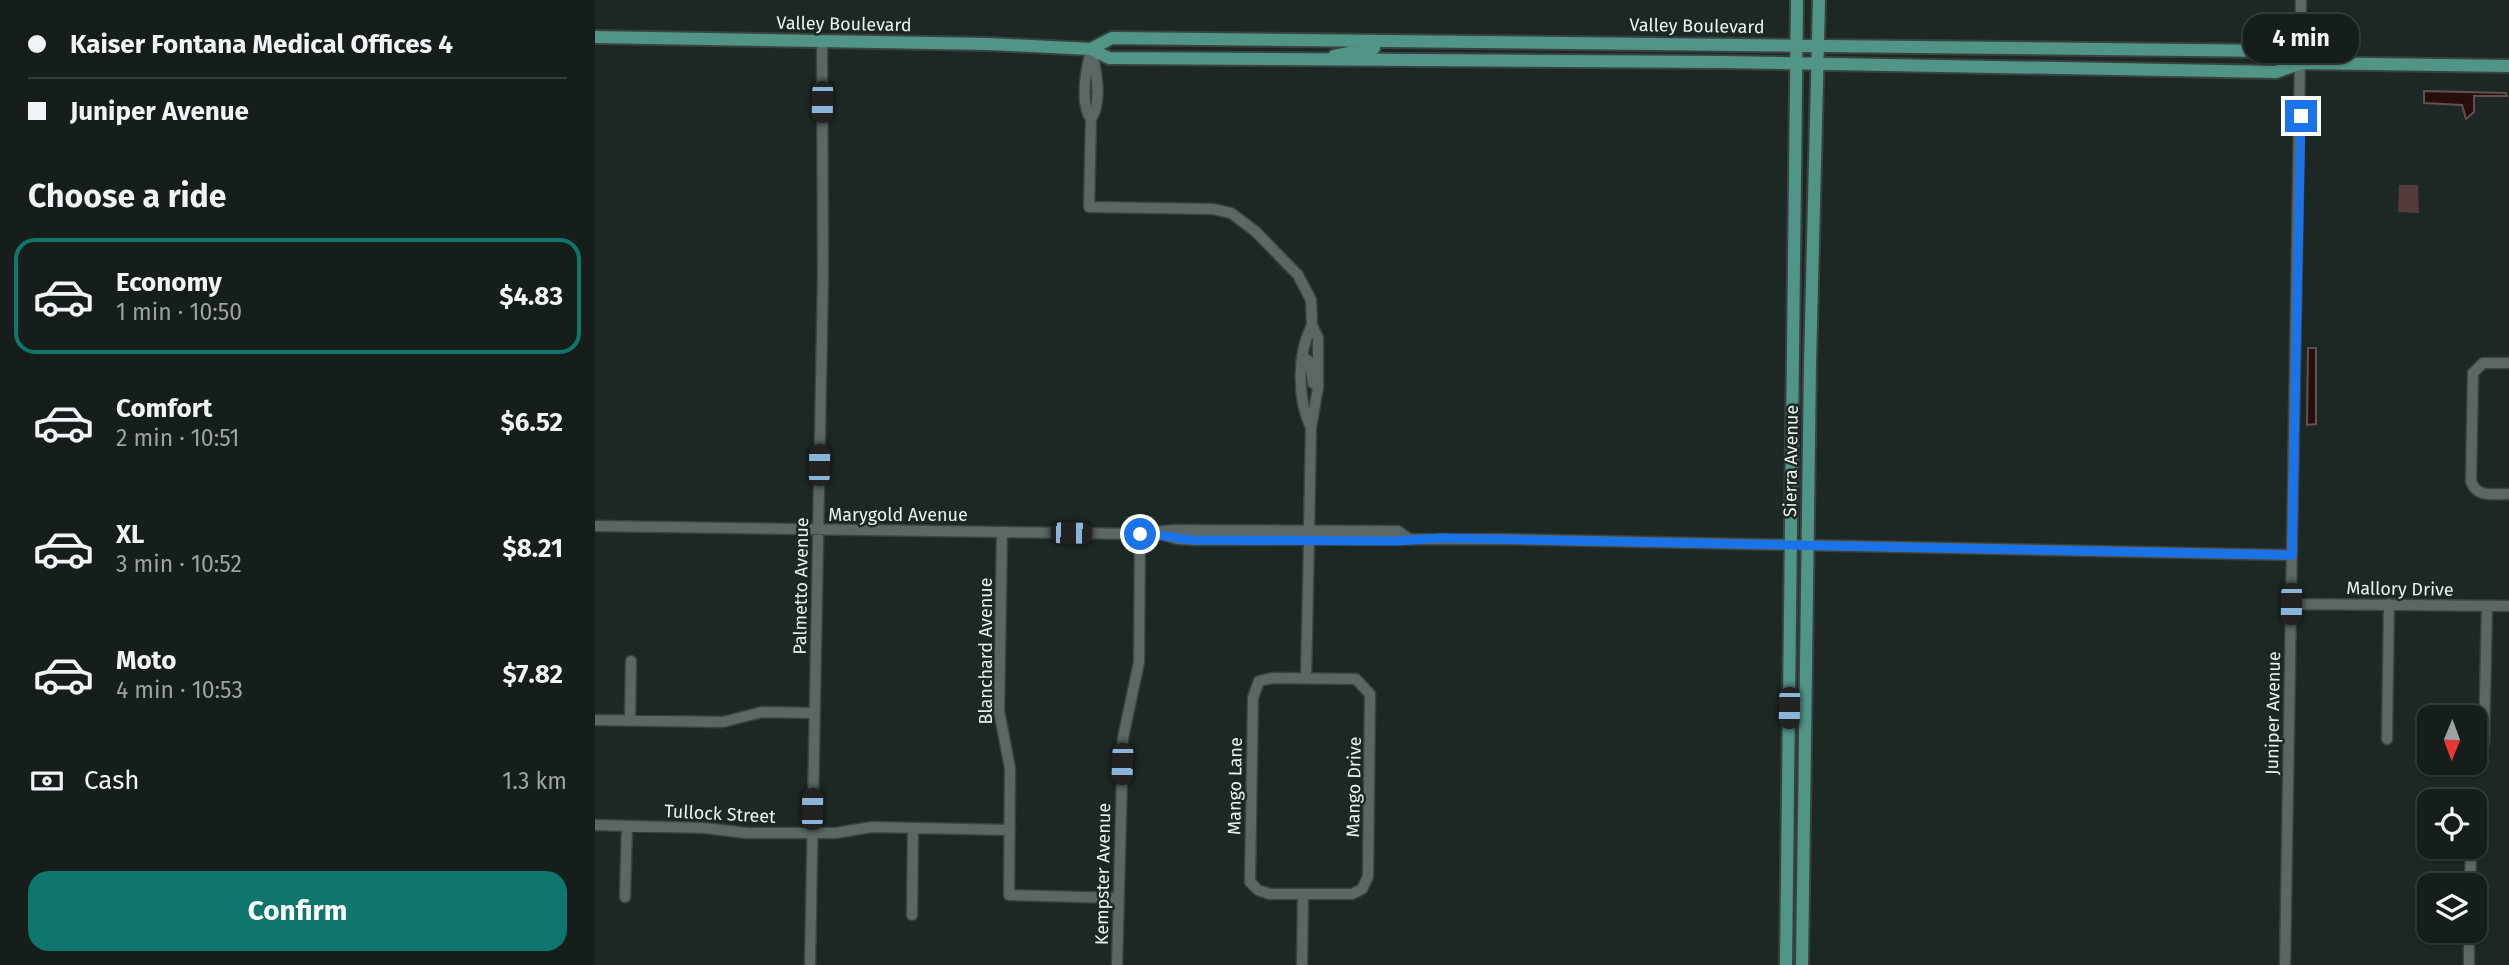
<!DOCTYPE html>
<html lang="en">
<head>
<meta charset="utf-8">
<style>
  body { margin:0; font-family:"Fira Sans",sans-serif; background:#1f2725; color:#f1f3f6; height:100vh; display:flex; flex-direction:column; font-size:26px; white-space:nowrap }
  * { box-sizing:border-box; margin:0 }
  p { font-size:23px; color:#9ea2a3 }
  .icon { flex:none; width:38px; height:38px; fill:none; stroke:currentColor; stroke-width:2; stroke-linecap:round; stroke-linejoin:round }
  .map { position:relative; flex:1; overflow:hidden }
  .drawer { display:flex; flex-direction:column; background:#161e1c; width:595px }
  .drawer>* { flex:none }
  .banner { display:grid; align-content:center; height:154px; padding:0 28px; background:#161e1c }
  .needle { width:46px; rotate:181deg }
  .fabs { position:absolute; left:1822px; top:705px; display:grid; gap:14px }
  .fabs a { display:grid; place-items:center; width:70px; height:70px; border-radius:14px; background:#161e1c; box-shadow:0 2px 5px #0004,0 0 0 2px #353c3b; font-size:35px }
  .end { position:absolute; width:32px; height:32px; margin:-16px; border:9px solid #1a73e8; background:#fff; box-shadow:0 0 0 4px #fff }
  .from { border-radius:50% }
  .bubble { position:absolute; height:49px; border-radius:21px; background:#161e1c; box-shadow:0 2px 5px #0004,0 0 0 2px #353c3b; font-size:23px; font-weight:700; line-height:49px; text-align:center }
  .car { position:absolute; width:21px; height:42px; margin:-21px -10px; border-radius:9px; box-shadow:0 0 5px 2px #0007; background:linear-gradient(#222 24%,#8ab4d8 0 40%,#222 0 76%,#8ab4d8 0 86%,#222 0) }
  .banner b { display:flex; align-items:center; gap:24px; height:66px; font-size:26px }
  .banner b+b { border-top:2px solid #353c3b }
  .banner i { width:18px; height:18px; background:#f1f3f6 }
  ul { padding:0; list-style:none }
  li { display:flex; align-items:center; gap:21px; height:116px; margin:0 14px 10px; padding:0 14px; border:4px solid transparent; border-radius:21px }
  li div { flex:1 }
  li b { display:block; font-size:26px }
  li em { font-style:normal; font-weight:700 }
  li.current { border-color:#0f766e }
  li>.icon { width:63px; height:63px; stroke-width:1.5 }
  h2 { padding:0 28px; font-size:32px; line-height:84px }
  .pay { display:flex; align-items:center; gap:18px; height:77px; padding:0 28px; font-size:26px }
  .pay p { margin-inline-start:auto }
  .cta { display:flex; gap:14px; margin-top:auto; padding:14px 28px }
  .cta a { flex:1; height:80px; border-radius:21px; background:#0f766e; color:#fff; font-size:28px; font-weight:700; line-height:80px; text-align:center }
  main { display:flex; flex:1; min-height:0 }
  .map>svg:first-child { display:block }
  .green { fill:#553b3b }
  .water { fill:#270d0d; stroke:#625151; stroke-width:2 }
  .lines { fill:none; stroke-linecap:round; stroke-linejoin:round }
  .minor-casing { stroke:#394240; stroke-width:13 }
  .major-casing { stroke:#394240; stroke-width:16 }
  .minor { stroke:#5b6764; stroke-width:10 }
  .major { stroke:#519587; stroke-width:12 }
  .route { stroke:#1a73e8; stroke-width:9 }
  .labels { text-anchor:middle; stroke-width:5; stroke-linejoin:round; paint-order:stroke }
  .street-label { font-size:18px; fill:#eaf1ef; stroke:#1d2825 }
</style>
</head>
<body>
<main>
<section class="drawer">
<div class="banner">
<b><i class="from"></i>Kaiser Fontana Medical Offices 4</b>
<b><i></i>Juniper Avenue</b>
</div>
<h2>Choose a ride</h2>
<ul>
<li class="current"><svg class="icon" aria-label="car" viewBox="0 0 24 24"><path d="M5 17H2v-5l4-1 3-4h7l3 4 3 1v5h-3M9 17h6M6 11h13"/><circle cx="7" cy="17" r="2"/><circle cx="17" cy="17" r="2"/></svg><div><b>Economy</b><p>1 min · 10:50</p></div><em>$4.83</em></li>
<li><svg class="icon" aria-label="car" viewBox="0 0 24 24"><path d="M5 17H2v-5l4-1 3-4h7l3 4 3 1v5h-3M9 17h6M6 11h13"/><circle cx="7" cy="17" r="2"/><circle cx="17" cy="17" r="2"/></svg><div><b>Comfort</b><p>2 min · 10:51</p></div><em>$6.52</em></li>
<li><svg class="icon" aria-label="car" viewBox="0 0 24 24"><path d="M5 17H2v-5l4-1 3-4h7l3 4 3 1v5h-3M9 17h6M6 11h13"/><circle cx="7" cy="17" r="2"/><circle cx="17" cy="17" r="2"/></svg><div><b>XL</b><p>3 min · 10:52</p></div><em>$8.21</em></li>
<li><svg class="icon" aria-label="car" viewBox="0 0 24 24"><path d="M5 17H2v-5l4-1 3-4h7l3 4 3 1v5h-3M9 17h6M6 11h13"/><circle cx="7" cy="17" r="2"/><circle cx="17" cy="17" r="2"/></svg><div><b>Moto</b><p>4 min · 10:53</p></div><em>$7.82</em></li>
</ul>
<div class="pay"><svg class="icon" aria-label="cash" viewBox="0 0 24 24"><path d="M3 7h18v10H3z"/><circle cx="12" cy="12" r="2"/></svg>Cash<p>1.3 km</p></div>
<div class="cta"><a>Confirm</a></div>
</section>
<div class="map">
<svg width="1914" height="965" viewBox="0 0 1914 965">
  <rect width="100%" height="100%" fill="#1d2825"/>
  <path class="green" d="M1804,185H1823L1824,213L1803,212Z"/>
  <path class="water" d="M1829,91L1911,93L1912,96H1879V112L1871,119L1867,105L1829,103Z
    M1713,348H1721V424L1712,425Z"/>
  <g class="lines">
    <g class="minor-casing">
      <path id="minor" d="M496,49C501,68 508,101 496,119L494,207L618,209L636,213L660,231L703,275L716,300L717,325L723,338V387L716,428L714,529
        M496,119C484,102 491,70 496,51
        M707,356L715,362L718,383
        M1914,363H1888L1878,373L1876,481C1881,498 1899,494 1914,494
        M716,428C702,398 702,354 717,325
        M0,526L545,534L578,530L803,531L813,538
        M407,532L404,711L415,768L414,895L523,898
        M563,533L582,539L600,540L907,539L1697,555
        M1696,604L1914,606
        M677,678L761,679L775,694L773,877L767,889L757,894H675L663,890L655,882L658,698L664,681Z
        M711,678L714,541
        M0,720L128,722L167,712L218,713
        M35,720L36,661
        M1792,739L1794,604
        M1889,742L1892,606
        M0,825L109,828L152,833H241L277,827L415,830
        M1875,886L1876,853
        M30,897L32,826
        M317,915L318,828
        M215,965L228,275L227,41
        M522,965L528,738L544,662L545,534
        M707,965L708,895
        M1690,965L1706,0
        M1874,965V931"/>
    </g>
    <g class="major-casing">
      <path id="major" d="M0,37L393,44L496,49L514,58L1126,62L1681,72L1706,63L1914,66
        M496,49L517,38L1682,51L1706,63
        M739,56L779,48
        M1191,965L1202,0
        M1207,965L1215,364L1224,0"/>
    </g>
    <use href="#minor" class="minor"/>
    <use href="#major" class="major"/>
  </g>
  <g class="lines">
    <path class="route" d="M545,534C564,533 581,539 600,540L802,541L845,538L1697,555L1706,116"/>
  </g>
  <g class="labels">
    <g class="street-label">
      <text transform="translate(249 24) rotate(1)" y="6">Valley Boulevard</text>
      <text transform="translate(1102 26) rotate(1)" y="6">Valley Boulevard</text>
      <text transform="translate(1196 461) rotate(-89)" y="6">Sierra Avenue</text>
      <text x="303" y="521">Marygold Avenue</text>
      <text transform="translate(206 586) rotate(-89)" y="6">Palmetto Avenue</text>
      <text transform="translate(1805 589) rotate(1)" y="6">Mallory Drive</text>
      <text transform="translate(391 651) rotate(-90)" y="6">Blanchard Avenue</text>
      <text transform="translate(1678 713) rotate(-89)" y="6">Juniper Avenue</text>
      <text transform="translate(640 786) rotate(-89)" y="6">Mango Lane</text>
      <text transform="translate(759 787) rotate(-89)" y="6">Mango Drive</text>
      <text transform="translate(125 814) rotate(3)" y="6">Tullock Street</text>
      <text transform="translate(508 874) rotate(-89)" y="6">Kempster Avenue</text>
    </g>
  </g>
</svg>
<div class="fabs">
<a><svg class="needle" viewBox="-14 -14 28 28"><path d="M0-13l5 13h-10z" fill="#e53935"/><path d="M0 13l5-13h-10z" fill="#9ea2a3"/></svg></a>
<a><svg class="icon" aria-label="locate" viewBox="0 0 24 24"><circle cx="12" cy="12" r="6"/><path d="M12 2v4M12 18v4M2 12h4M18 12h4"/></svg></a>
<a><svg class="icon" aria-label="layers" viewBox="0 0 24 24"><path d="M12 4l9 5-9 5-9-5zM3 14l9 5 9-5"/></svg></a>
</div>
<i class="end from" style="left:545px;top:534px"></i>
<i class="end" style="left:1706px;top:116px"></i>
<div class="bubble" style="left:1648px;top:14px;width:116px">4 min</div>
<i class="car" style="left:227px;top:102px;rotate:181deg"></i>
<i class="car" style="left:224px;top:465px;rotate:1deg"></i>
<i class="car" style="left:476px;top:533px;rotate:91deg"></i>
<i class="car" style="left:1696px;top:604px;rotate:181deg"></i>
<i class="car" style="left:1194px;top:708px;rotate:181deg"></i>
<i class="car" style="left:527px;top:764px;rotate:182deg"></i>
<i class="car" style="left:217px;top:809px;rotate:1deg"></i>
</div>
</main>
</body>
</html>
